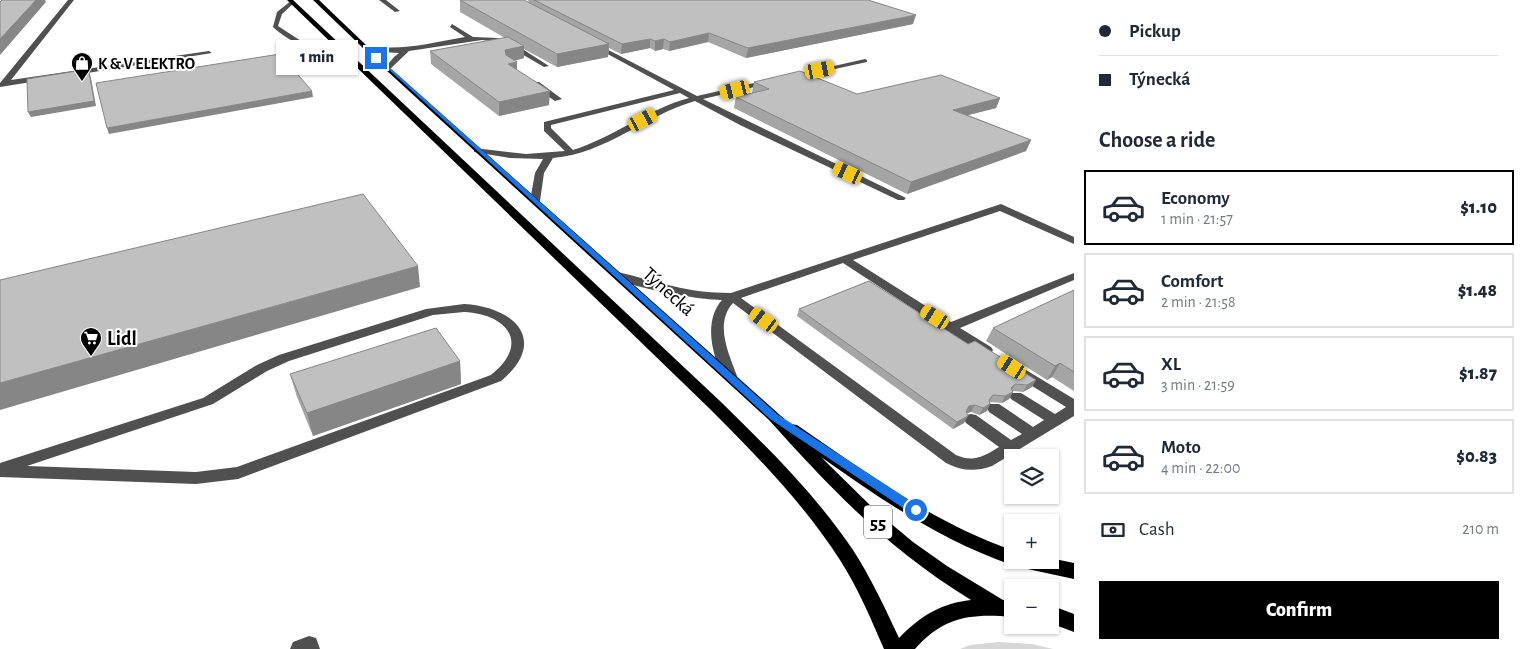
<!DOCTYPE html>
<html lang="en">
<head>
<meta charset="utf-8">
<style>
  body { margin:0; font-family:"Alegreya Sans",sans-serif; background:#f6f6f7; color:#1f2937; height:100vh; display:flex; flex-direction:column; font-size:19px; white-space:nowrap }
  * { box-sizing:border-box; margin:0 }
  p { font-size:16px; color:#747a83 }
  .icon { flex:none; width:28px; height:28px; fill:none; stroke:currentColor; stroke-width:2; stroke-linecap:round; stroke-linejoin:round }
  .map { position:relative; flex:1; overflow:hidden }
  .panel { display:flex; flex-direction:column; background:#fff; width:450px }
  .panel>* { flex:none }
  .top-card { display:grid; align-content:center; height:110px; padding:0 25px; background:#fff }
  .tools { position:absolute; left:1004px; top:449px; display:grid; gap:10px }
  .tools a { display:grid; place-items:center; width:55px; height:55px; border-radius:0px; background:#fff; box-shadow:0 1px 4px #0004; font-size:25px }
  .end { position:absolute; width:22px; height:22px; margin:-11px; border:6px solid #1a73e8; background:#fff; box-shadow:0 0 0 2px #fff }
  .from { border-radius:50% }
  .bubble { position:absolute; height:35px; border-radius:0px; background:#fff; box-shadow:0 1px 4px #0004; font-size:16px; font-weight:800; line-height:35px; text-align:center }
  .car { position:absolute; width:15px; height:30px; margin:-15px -8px; border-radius:6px; box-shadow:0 0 4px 1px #0007; background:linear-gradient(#f5c518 24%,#345 0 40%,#f5c518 0 76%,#345 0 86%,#f5c518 0) }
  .top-card b { display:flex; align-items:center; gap:18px; height:48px; font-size:19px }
  .top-card b+b { border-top:1px solid #e0e1e3 }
  .top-card i { width:12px; height:12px; background:#1f2937 }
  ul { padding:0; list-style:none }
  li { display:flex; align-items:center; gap:15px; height:75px; margin:0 10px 8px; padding:0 15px; border:2px solid #e0e1e3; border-radius:0px }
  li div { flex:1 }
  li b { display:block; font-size:19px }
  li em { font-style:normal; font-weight:800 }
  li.current { border-color:#000 }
  li>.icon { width:45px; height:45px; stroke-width:1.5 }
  h2 { padding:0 25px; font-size:22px; line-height:60px }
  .pay { display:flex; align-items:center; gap:12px; height:55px; padding:0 25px; font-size:19px }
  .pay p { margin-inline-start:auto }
  .action { display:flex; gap:10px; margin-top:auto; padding:10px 25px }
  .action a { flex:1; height:58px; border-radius:0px; background:#000; color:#fff; font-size:20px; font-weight:800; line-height:58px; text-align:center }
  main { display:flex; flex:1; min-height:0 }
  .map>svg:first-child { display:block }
  .green { fill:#d7d7d7 }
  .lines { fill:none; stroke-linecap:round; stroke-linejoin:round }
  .minor { fill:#505050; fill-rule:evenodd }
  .major { fill:#000; fill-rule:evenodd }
  .wall { fill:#a5a5a5 }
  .shaded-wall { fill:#868686 }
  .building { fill:#c0c0c0; stroke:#868686 }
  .route { fill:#1a73e8 }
  .labels { text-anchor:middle; stroke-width:4; stroke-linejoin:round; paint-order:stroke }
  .far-poi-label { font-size:16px; font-weight:bold; fill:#000; stroke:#fff; text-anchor:start }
  .shield { fill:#fff; stroke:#4c4c4c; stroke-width:1 }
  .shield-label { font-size:19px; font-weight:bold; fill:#000 }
  .street-label { font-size:20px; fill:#000; stroke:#fff }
  .poi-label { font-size:20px; font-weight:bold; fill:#000; stroke:#fff; text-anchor:start }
</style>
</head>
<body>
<main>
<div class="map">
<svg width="1074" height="649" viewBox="0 0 1074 649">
  <rect width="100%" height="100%" fill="#fff"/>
  <path class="green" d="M999,642L1032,644L1053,649H960L970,645Z"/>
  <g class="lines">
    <path class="minor" d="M68,0H74L11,80L209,51L212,53L0,87V83Z
      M292,0L295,2L282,14L278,26L301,41L349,54V56C327,58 289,43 273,27L277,12Z
      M379,0H386L400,11L395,12Z
      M452,24L473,37L498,38L513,43L549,66L544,67L508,46L497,42L482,40L409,51L388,71L384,69L394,57L399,53L382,52L361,47L364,45C399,52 430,43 465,37L450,27Z
      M593,42L697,96L772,79V83L703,99L906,198L904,200H898L740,125L695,101C646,115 605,154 553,158L544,173L540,201L538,203H532L530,201L535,173L543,159L510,158L474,152V148L526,154L565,151L544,131V122L674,90L591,45L590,44ZM680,93L689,98C648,109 614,137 573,150L551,128V125Z
      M865,59L867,60V62L789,79L785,77Z
      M533,82H539L562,99L555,101L533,86Z
      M1001,204L1074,237V244L1000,211L853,260L951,322L1074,273V280L960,328L991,347L993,350L991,353H981L843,263L741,298L956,455C974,463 984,456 999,447L966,423L964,419L966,415L971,414L976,415L1011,440L1022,434L989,412L987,408L989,404H999L1033,427L1044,420L1011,399L1009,396L1011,393H1021L1055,414L1066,407L1016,376L1014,373L1016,370H1026L1074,399V416L992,466C975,472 962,471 946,463L733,303C714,324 729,354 737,376L735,379H725C712,358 703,321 722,300C702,300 625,288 612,275L618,272C660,282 686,293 731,293Z
      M464,304C515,307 549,341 501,381L238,479L196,484L0,477V463L203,398L257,365L279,355L426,309ZM464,312C507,314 531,343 491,375L237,467L196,472L27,466L213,404L267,371L289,361L433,315Z
      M309,636L316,638L320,649H290L293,642Z"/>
    <path class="major" d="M287,0H293L721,402C768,448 816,495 853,550C871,578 885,608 899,638C919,617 941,603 971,600C888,549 833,491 769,420L386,70L313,0H319L390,68L790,424L797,425C866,472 933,523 1012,550V560H1050V558L1074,563V579L1023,568L1016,563L1012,565C940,540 882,500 821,457L877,512L913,542L947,566L1003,600L1012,601V617C971,613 943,617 915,649H884C871,619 858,588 840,560C804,504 757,456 710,409Z
      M1050,605L1074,614V632L1050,623Z"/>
  </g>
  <path class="wall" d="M460,0L529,3L528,0H868L913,24L746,58L708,42L669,51L663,49L655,51L650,48L621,54L609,48L608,57L557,67L524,49V58L514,61L517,62V70L549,105L499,116L431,64L430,51L505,38L460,12Z
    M754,82L857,94L1000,98L996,108L968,115L1031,140L1026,151L907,194L734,108L736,97L753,93H752Z
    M869,281L1032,387L1023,392L1013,391L1009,399L1002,403L990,402L987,411L979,415L971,412L967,413L964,423L953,429L797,316L799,309Z
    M1074,290V391L1052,377L1047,380L986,341L993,328Z
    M460,361L461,384L313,436L297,397L290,374Z"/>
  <path class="shaded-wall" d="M36,0H45L46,2L0,55V39Z
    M916,15L913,24L746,58L748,48Z
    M709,33L708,42L669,51L670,42Z
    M650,39V48L621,54L622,44Z
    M664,39L663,49L655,51V41Z
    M609,44L608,57L557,67V54Z
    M524,46V58L506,63L505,50Z
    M517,62V76L508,64Z
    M89,72L91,78L96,106L31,117L28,112Z
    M312,91L313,97L109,134L107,128Z
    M550,91L549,105L499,116V102Z
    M1000,98L996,108L949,120L953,110Z
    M1031,140L1026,151L907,194L911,182Z
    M418,266L420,287L0,410V383Z
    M460,361L461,384L313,436L307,413Z
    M1060,363L1052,377L1047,380L1055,366Z
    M1036,380L1032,387L1023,392L1027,385Z
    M1015,384L1011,391L1013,392L1009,399L1002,403L1005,396Z
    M993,395L989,402L990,404L987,411L979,415L983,408Z
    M975,405L971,412L966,413V411L969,406Z
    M968,416L964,423L953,429L957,422Z"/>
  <path class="building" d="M2,0H36L0,39V2Z
    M460,0H524L609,44L557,54Z
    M534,0H868L916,15L748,48L709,33L670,42L664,39L655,41L650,39L622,44Z
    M508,37L524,46L505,50L506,55L517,62L508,64L550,91L499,102L430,51Z
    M280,54L312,91L107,128L96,83Z
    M77,71L78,74L89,72L94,101L28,112L27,79Z
    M800,71L857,94L941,75L1000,98L953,110L1031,140L911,182L736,97L769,89L754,82Z
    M363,194L418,266L0,383V280Z
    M869,281L968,344L975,341L1036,380L1027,385L1015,384L1011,388L1013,392L1005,396L993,395L989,400L990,404L983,408L975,405L969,406L966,411L968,416L957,422L799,309Z
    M1074,290V372L1060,363L1055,366L993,328Z
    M436,328L460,361L307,413L290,374Z"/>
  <path class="route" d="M375,57H378L777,414L920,507L921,510L920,514H912L770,419Z"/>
  <defs>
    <g id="shop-pin" transform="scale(1.125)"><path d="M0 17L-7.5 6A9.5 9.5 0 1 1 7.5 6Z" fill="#000" stroke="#fff"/><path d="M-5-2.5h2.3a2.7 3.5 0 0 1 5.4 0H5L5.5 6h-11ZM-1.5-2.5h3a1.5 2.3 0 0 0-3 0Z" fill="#fff"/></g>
    <g id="supermarket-pin" transform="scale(1.125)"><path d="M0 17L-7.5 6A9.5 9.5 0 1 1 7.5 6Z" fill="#000" stroke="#fff"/><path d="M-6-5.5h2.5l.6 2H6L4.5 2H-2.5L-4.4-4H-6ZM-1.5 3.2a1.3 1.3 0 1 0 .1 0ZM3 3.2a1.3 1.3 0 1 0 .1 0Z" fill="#fff"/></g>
  </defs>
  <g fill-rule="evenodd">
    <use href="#shop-pin" x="82" y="63"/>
    <use href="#supermarket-pin" x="91" y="338"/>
  </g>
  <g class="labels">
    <g class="far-poi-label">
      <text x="98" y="69">K &amp; V ELEKTRO</text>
    </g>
    <rect class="shield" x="864" y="505.5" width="28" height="33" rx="4"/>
    <g class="shield-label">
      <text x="878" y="529">55</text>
    </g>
    <g class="street-label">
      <text transform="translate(669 291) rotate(42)" y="7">Týnecká</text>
    </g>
    <g class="poi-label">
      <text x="107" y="345">Lidl</text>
    </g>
  </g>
</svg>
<div class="tools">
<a><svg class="icon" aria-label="layers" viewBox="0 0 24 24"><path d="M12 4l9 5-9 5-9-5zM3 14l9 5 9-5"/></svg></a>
<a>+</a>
<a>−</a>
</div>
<i class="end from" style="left:916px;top:510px"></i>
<i class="end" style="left:376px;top:58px"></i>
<div class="bubble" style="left:276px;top:40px;width:82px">1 min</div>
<i class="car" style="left:820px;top:70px;rotate:79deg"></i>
<i class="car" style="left:735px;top:90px;rotate:256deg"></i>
<i class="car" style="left:643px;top:120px;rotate:62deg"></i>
<i class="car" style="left:848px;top:173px;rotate:295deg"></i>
<i class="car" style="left:935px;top:317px;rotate:302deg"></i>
<i class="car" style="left:764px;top:320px;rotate:306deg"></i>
<i class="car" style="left:1012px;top:367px;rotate:303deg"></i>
</div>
<section class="panel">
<div class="top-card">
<b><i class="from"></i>Pickup</b>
<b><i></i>Týnecká</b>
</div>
<h2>Choose a ride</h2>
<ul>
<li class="current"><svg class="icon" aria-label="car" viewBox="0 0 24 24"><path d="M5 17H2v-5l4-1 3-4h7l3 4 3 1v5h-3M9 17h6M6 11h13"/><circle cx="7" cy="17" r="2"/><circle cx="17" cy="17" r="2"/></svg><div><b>Economy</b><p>1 min · 21:57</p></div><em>$1.10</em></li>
<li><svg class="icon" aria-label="car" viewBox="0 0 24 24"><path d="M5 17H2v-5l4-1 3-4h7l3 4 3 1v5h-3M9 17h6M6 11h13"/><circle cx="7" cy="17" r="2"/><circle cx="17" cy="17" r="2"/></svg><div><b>Comfort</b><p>2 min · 21:58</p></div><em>$1.48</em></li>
<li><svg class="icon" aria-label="car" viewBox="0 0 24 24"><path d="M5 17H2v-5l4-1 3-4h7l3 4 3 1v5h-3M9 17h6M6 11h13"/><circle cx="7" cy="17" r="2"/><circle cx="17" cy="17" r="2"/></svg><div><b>XL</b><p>3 min · 21:59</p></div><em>$1.87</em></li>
<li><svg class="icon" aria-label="car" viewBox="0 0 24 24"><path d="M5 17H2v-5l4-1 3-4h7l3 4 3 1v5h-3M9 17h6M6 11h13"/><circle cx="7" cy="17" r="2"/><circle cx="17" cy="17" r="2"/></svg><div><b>Moto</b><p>4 min · 22:00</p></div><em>$0.83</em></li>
</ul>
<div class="pay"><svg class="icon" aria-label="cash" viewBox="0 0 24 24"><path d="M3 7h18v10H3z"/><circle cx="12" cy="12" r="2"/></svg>Cash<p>210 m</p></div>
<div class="action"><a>Confirm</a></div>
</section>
</main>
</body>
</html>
